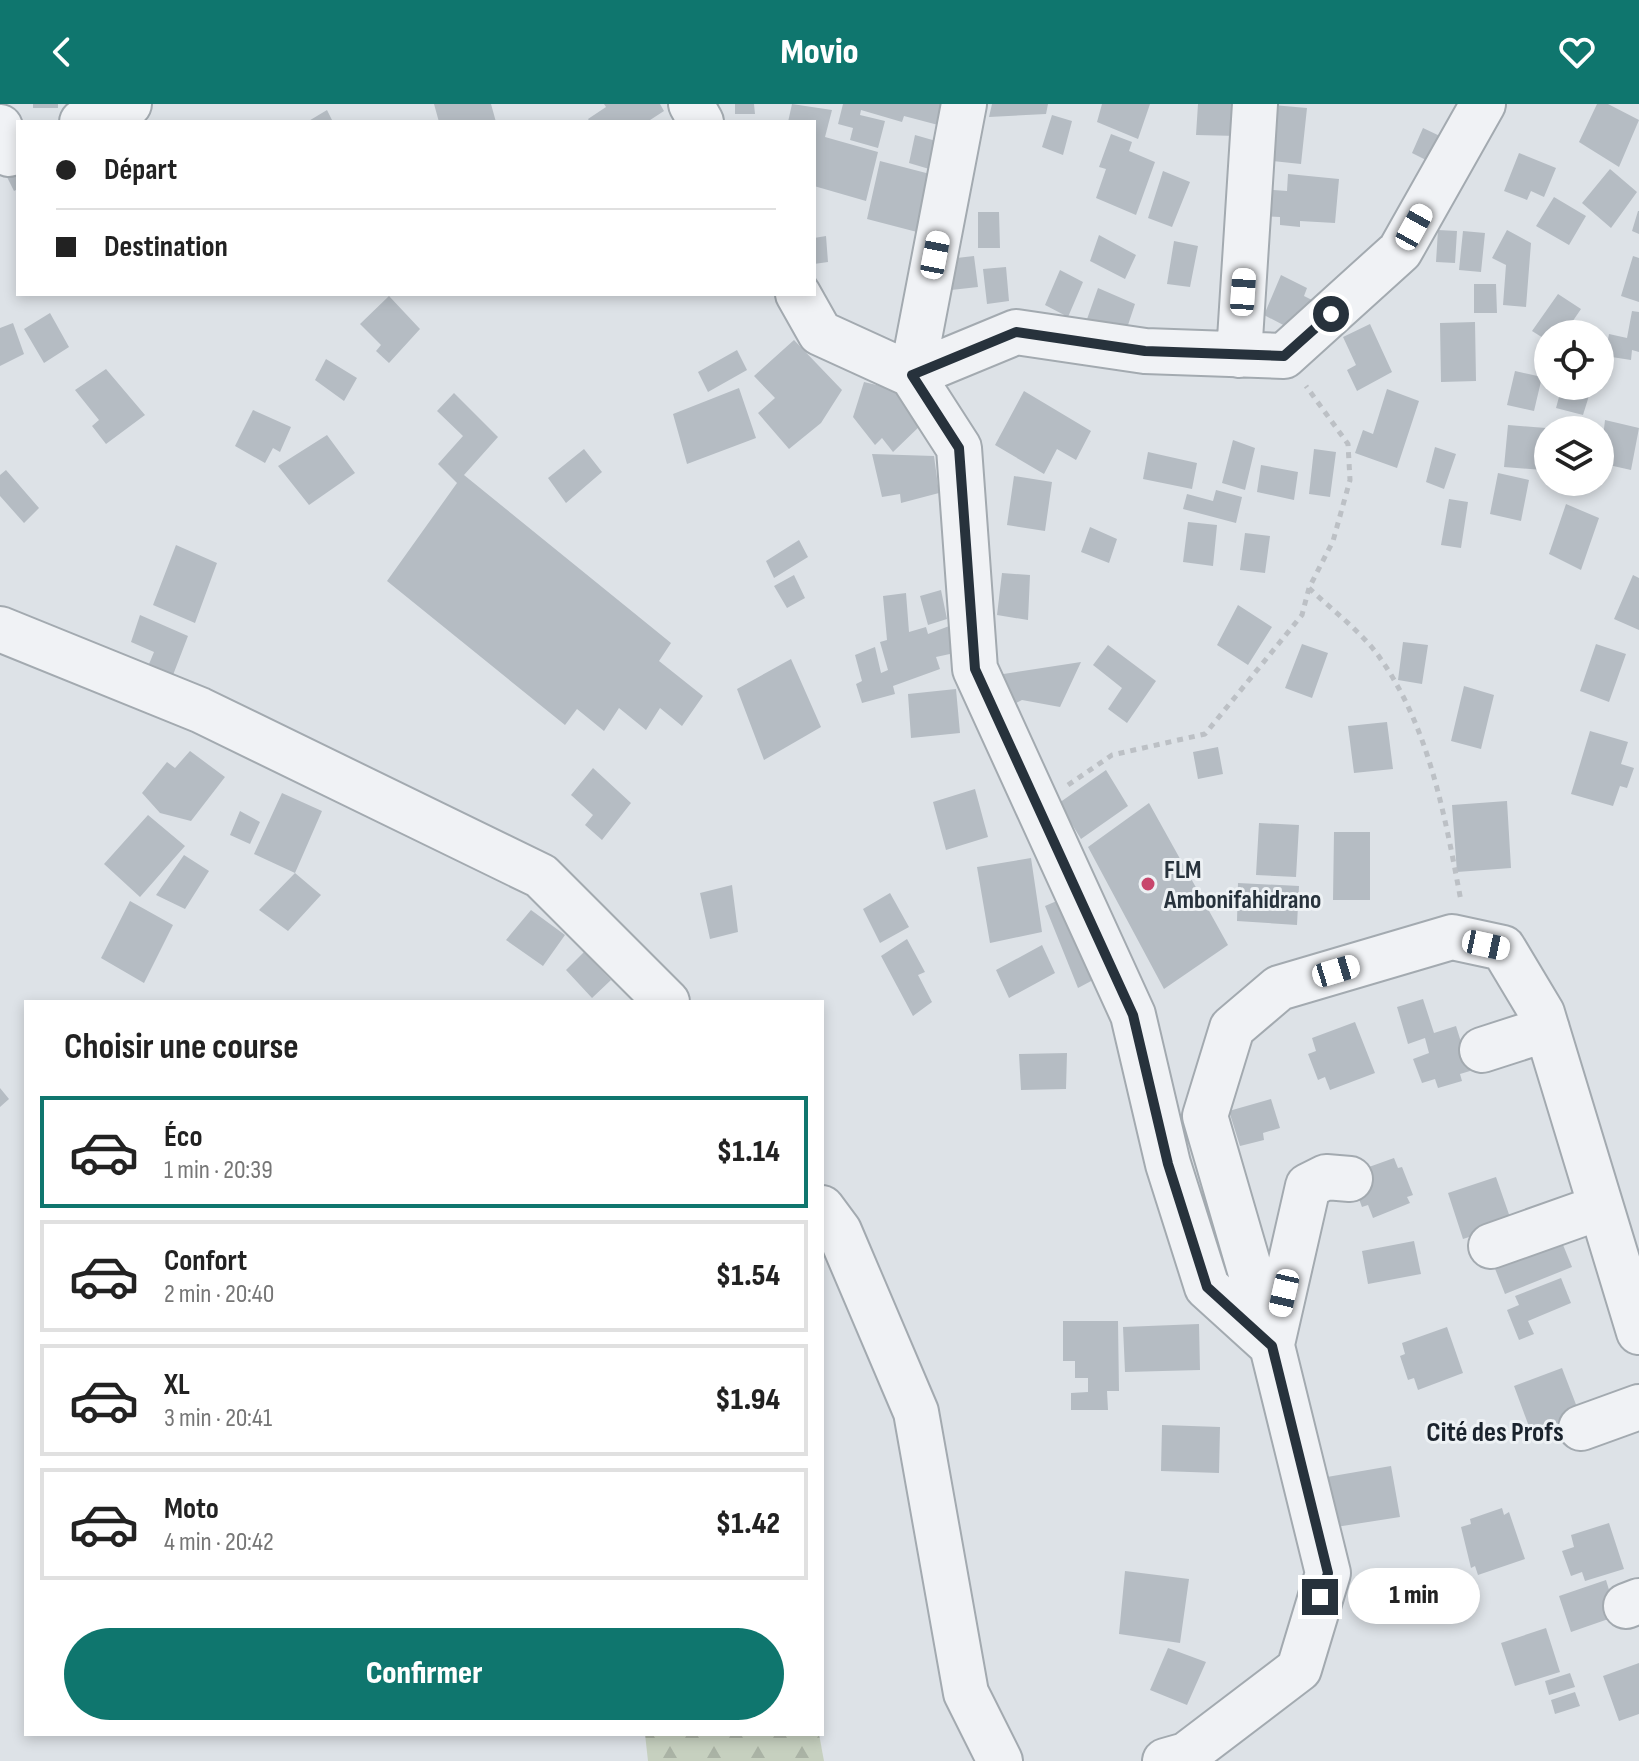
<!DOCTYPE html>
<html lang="fr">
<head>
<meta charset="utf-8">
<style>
  body { margin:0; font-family:"Sofia Sans Condensed",sans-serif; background:#f2f2f2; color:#222; height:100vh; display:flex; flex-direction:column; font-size:30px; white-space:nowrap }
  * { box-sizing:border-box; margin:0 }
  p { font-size:26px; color:#767676 }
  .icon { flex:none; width:44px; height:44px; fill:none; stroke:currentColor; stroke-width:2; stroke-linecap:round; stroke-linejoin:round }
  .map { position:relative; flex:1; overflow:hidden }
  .drawer { position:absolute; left:24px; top:896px; width:800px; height:736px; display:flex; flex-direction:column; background:#fff; border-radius:0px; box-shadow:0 4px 12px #0003 }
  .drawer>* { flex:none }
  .hud { position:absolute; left:16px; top:16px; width:800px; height:176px; border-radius:0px; box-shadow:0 4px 12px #0003; display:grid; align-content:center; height:176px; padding:0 40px; background:#fff }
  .fabs { position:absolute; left:1534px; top:216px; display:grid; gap:16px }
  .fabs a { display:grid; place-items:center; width:80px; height:80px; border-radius:50%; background:#fff; box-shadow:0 4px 12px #0003; font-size:40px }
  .end { position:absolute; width:36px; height:36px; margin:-18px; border:10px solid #27323c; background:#fff; box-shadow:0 0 0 4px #fff }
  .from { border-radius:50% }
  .bubble { position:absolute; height:56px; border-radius:28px; background:#fff; box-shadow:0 4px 12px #0003; font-size:26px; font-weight:800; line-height:56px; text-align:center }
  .car { position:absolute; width:24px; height:48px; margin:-24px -12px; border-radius:10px; box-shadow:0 0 6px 2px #0007; background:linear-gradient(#fff 24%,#345 0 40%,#fff 0 76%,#345 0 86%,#fff 0) }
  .hud b { display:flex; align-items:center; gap:28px; height:76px; font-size:30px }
  .hud b+b { border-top:2px solid #e0e0e0 }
  .hud i { width:20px; height:20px; background:#222 }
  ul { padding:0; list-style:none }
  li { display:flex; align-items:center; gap:24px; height:112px; margin:0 16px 12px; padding:0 24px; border:4px solid #e0e0e0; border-radius:0px }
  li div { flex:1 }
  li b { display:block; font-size:30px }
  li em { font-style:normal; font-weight:800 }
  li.selected { border-color:#0f766e }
  li>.icon { width:72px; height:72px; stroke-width:1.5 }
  h2 { padding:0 40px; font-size:36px; line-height:96px }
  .button { display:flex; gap:16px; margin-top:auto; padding:16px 40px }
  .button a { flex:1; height:92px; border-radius:48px; background:#0f766e; color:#fff; font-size:32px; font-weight:800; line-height:92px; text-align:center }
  header { display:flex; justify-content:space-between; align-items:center; height:104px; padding:0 40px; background:#0f766e; color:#fff; font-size:36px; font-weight:800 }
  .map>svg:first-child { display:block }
  .forest { fill:url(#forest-firs) }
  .building { fill:#b5bcc3 }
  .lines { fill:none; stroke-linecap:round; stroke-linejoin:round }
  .minor-casing { stroke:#a3aab0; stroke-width:48 }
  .path { stroke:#bcc0c5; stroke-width:5; stroke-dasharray:6 6; stroke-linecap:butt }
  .minor { stroke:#f0f2f5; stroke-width:44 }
  .route { stroke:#27323c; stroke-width:10 }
  .poi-dot { fill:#c8466c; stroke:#edf1f4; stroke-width:3 }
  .labels { text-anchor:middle; stroke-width:6; stroke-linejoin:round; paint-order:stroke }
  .poi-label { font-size:26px; font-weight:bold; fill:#27323c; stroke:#edf1f4; text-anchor:start }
  .neighbourhood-label { font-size:28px; font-weight:bold; fill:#1a232d; stroke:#edf1f4 }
</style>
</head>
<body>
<header><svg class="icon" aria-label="back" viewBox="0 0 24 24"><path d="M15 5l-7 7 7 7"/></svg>Movio<svg class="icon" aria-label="heart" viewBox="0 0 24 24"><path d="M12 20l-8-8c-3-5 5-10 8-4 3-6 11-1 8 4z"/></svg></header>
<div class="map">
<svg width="1639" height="1657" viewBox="0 0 1639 1657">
  <defs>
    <pattern id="forest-firs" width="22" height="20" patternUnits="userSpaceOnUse" patternTransform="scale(2)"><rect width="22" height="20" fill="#c6d0bf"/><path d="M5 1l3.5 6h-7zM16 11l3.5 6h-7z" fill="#aab3a5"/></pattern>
  </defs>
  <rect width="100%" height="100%" fill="#dde2e7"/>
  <path class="forest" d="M645,1630H819L824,1657H648Z"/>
  <path class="building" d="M33,0H58V4H33Z
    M434,0H491L496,18H439Z
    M604,0H660L664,7L647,18H590L588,15L606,3Z
    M735,0H754L755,10H735Z
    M792,0L832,6L825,33L878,48L866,97L814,82V18H788Z
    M843,0H947L942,22L904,12L902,18L861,6L860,11L885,17L878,44L850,36L853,24L838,20Z
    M992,0H1048L1046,10L989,13Z
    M1102,0H1150L1138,35L1097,18Z
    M1198,0H1240L1238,32L1196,31Z
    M1263,0L1307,4L1301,60L1264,56Z
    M1597,0H1608L1639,16L1619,63L1579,38Z
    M327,6L333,18H307Z
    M1052,11L1072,17L1063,51L1042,43Z
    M1423,24L1442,33L1432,59L1412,49Z
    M1111,30L1132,38L1129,47L1155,58L1136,111L1096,94L1106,65L1099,63Z
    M915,31L943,39L936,67L909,59Z
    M1519,49L1556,64L1544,93L1531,87L1527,96L1504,87Z
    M880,57L930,70L917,128L867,115Z
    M18,62V85L14,87L5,69Z
    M1610,65L1637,88L1611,124L1582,99Z
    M1163,67L1190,78L1172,123L1148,114Z
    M1288,70L1339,75L1335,119L1300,117V123L1280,121V113L1259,112L1261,85L1287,87Z
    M1554,93L1586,112L1569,141L1536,122Z
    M1638,107H1639V130L1632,127Z
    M978,108H999L1000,144H978Z
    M1438,126L1457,127L1455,159L1436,158Z
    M1507,126L1531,139L1526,203L1503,201L1506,161L1492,154Z
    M1463,127L1485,129L1481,168L1459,166Z
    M1099,131L1136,151L1125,175L1090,157Z
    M826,132L828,158L814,160V134Z
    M1174,137L1198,142L1190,183L1167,180Z
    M974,152L978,183L951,186L948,155Z
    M1633,152L1639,154V198L1621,192Z
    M1006,163L1009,197L987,200L983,165Z
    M1060,166L1083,178L1068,213L1045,201Z
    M1281,171L1307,184L1304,192L1312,196L1305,213L1296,209L1289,224L1264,211Z
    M1474,180H1496L1497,209H1474Z
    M1098,184L1135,200L1127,224L1112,218L1109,228L1086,218Z
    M1558,190L1581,205L1564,230H1548V237L1532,227Z
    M389,192L420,225L389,259L376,247L381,241L360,220Z
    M1632,207L1639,208V248L1632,246L1631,256L1605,252L1609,230L1627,234Z
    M50,209L69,243L44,259L24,225Z
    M1475,218L1476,277L1441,278L1440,219Z
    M13,219L24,250L0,262V224Z
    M1370,220L1392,268L1357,287L1347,266L1356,261L1343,233Z
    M794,236L842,286L821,319L789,345L758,309L775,294L754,272Z
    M737,246L747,266L708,288L698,268Z
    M326,255L357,274L344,297L315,276Z
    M106,265L145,311L106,340L92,322L99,316L75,286Z
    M1515,267L1542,273L1534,307L1507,301Z
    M864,278L902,287L923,319L893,348L882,334L875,341L853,313Z
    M1562,282H1592L1583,311L1556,304Z
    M739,284L756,334L687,360L673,310Z
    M1387,285L1419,297L1397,364L1355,349L1363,326L1373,330Z
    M1024,287L1091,327L1076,356L1057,345L1044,370L995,341Z
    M454,289L498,333L464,371L671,539L659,557L703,592L682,622L660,604L646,626L619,604L604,627L577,605L565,621L387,477L457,379L438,360L463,332L437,307Z
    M253,306L291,323L280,348L273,344L265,359L235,342Z
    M1605,316L1639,324L1631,366L1600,359Z
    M1508,321L1546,324L1543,366L1504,363Z
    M327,331L355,369L309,401L278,362Z
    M1233,336L1255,344L1245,386L1222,379Z
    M1435,343L1456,350L1444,385L1426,378Z
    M584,345L602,368L566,399L548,374Z
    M1314,345L1336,348L1330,393L1309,390Z
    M1148,348L1197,359L1192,385L1143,375Z
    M872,350L934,352L939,389L901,399L900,390L882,393Z
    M1261,361L1298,368L1294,396L1257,388Z
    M6,366L39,404L24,419L0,392V371Z
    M1498,369L1529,376L1521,417L1490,410Z
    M1014,372L1052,378L1045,427L1007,421Z
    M1216,386L1242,393L1236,419L1183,405L1187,390L1213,397Z
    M1449,395L1468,398L1461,444L1441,441Z
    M1566,400L1599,414L1581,466L1549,450Z
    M1188,418L1217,421L1213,462L1183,458Z
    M1090,423L1117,435L1109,459L1081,448Z
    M1245,429L1270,432L1265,469L1240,466Z
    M799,436L808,453L774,474L766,457Z
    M176,441L217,459L195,519L153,501Z
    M1002,469L1030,471L1028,516L997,511Z
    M794,471L805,494L787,504L774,482Z
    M1633,471L1639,474V526L1614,515Z
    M941,486L947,515L928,521L920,492Z
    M906,489L909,528L926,523L928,530L952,521L959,548L936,553L940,565L893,582L895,590L862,599L856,580L862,577L855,551L875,543L881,569L888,566L880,538L887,536L883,492Z
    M1238,501L1272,523L1248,561L1217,541Z
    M140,511L188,532L173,571L149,560L154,548L131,538Z
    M1403,538L1428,541L1422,580L1398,576Z
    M1302,540L1328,549L1312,594L1285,584Z
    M1596,540L1626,550L1609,598L1580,587Z
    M1108,541L1156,577L1127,619L1108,605L1122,584L1093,561Z
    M791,555L821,623L764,656L737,585Z
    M1081,558L1060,603L1022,596L1006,604L997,571Z
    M1464,582L1494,591L1481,645L1451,637Z
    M956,585L960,629L911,634L908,590Z
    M1387,618L1393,665L1354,669L1348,622Z
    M1590,627L1628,638L1621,660L1634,664L1627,684L1620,682L1613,702L1571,690Z
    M1218,643L1223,670L1198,675L1193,648Z
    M190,647L225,673L191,717L160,709L142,689L167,658L175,664Z
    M593,664L631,699L602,736L585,721L593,711L571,691Z
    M1106,666L1128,702L1081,735L1059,699Z
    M975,685L988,733L946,746L933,698Z
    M282,689L322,707L295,769L254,750Z
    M1507,697L1511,764L1457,768L1452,701Z
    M1149,699L1228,841L1164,885L1088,743Z
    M240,707L260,718L250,740L230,731Z
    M148,711L185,742L140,793L104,760Z
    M1259,719L1299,721L1296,773L1256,771Z
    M1334,728H1370V796H1333Z
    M184,751L209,767L185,805L156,791Z
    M1031,754L1042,828L990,839L977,763Z
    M295,769L321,791L288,827L259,806Z
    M1238,779L1299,782L1297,821L1237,817Z
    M732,781L738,828L710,835L700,789Z
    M890,789L909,823L880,839L863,805Z
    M1073,790L1108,868L1078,884L1045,802Z
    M130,797L173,821L144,879L101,854Z
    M531,806L565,831L543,862L506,836Z
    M907,835L925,868L918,871L932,898L913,912L881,852Z
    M1042,841L1055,869L1009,894L996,866Z
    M584,848L611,876L592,894L566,866Z
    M1423,895L1434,929L1456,922L1470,967L1460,970L1462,977L1438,984L1435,975L1422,979L1413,955L1429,949L1425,934L1408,940L1397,903Z
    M1355,918L1375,969L1330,986L1325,973L1318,976L1308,950L1316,947L1312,934Z
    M1067,949L1066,985L1021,986L1019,950Z
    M0,984L9,995L0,1003Z
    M1271,995L1280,1024L1263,1029L1264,1036L1240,1042L1229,1007Z
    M1394,1054L1398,1064L1402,1063L1413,1091L1407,1093L1410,1099L1373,1114L1368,1101L1362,1103L1354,1082L1355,1068Z
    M1496,1073L1512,1119L1463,1135L1448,1089Z
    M1559,1131L1572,1163L1505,1190L1492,1157Z
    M1414,1137L1421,1170L1368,1180L1362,1147Z
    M1561,1174L1571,1199L1528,1217L1534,1230L1519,1236L1507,1206L1519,1201L1515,1192Z
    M1063,1217H1118L1119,1287H1107L1108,1306H1071V1289L1088,1288V1274H1075V1257H1063Z
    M1199,1220L1200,1266L1125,1268L1123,1223Z
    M1447,1223L1463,1269L1418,1286L1414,1274L1408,1276L1400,1252L1405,1250L1402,1239Z
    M1562,1264L1580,1311L1531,1328L1514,1282Z
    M1162,1321L1220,1323L1219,1369L1161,1367Z
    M1391,1362L1400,1413L1336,1423L1327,1373Z
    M1502,1404L1504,1411L1509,1408L1525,1455L1478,1471L1475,1462L1471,1464L1461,1423L1471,1420L1470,1415Z
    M1609,1419L1624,1465L1585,1477L1582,1468L1571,1472L1562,1447L1574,1443L1571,1431Z
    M1125,1467L1189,1475L1180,1539L1119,1530Z
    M1606,1476L1617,1512L1571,1528L1559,1492Z
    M1546,1524L1560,1568L1515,1582L1501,1539Z
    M1168,1544L1206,1558L1187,1601L1150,1586Z
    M1639,1559V1610L1619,1617L1603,1572Z
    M1570,1569L1575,1583L1549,1591L1545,1577Z
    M1575,1588L1580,1602L1555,1610L1551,1596Z"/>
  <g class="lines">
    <g class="minor-casing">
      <path id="minor" d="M691,0L701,18
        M82,18L129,0
        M0,23L9,50
        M798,190L820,229L912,271L959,344L975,565L1133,911L1168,1060L1207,1183L1272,1242
        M1239,251L1255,0
        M912,271L1016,228L1145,247L1284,252L1400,147L1483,0
        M912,271L964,0
        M0,525L200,606L541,772L667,898
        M1482,946L1547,925
        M822,1104L839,1127L916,1308L966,1589L1000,1657
        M1491,1142L1601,1103
        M1272,1240L1308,1082L1326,1073L1350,1075
        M1581,1324L1639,1303
        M1626,1502L1639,1497
        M1165,1657L1186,1651L1299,1565L1328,1469L1272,1242L1205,1012L1232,924L1279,884L1452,833L1503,844L1542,909L1639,1228"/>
    </g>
    <path class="path" d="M1309,484C1332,506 1362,528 1380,554C1430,625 1445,713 1461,797
      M1068,681L1112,651L1205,630L1302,511L1309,484L1333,437L1350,376L1348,340L1306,282"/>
    <use href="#minor" class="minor"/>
  </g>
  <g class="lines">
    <path class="route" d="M1320,1493L1328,1469L1272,1242L1207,1183L1168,1060L1133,911L975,565L959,344L912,271L1016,228L1145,247L1284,252L1331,210"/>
  </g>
  <circle class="poi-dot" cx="1148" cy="780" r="8"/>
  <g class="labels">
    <g class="poi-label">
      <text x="1164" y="774">FLM<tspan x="1164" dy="30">Ambonifahidrano</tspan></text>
    </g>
    <g class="neighbourhood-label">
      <text x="1495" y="1337">Cité des Profs</text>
    </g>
  </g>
</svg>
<div class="fabs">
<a><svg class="icon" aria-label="locate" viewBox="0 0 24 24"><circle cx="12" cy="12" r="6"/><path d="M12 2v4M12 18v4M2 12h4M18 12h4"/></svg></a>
<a><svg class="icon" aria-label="layers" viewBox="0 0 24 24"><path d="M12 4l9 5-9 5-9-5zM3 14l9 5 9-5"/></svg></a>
</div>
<i class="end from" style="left:1331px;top:210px"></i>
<i class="end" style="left:1320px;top:1493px"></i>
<div class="bubble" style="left:1348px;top:1464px;width:132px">1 min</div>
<i class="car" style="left:1414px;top:123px;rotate:29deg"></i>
<i class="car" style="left:935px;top:151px;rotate:11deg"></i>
<i class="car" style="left:1243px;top:188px;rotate:4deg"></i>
<i class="car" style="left:1486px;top:841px;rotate:102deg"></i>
<i class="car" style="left:1336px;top:867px;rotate:73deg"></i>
<i class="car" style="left:1284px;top:1189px;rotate:193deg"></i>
<div class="hud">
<b><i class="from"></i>Départ</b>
<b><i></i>Destination</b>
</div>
<section class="drawer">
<h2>Choisir une course</h2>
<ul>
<li class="selected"><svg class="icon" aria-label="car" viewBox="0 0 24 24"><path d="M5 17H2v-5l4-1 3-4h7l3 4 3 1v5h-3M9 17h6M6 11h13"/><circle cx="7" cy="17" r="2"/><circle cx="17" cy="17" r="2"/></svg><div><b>Éco</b><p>1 min · 20:39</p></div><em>$1.14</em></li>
<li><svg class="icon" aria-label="car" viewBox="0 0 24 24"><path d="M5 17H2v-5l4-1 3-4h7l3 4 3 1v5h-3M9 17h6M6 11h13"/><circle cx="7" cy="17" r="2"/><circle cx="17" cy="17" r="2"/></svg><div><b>Confort</b><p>2 min · 20:40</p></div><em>$1.54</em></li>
<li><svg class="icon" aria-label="car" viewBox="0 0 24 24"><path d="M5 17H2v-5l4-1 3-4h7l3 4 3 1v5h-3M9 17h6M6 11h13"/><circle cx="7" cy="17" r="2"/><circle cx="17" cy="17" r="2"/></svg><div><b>XL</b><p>3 min · 20:41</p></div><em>$1.94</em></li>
<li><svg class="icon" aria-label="car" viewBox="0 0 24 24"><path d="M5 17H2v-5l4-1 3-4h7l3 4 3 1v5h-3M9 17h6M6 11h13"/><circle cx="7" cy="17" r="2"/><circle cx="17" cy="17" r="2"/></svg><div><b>Moto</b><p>4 min · 20:42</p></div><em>$1.42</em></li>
</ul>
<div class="button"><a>Confirmer</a></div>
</section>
</div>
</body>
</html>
